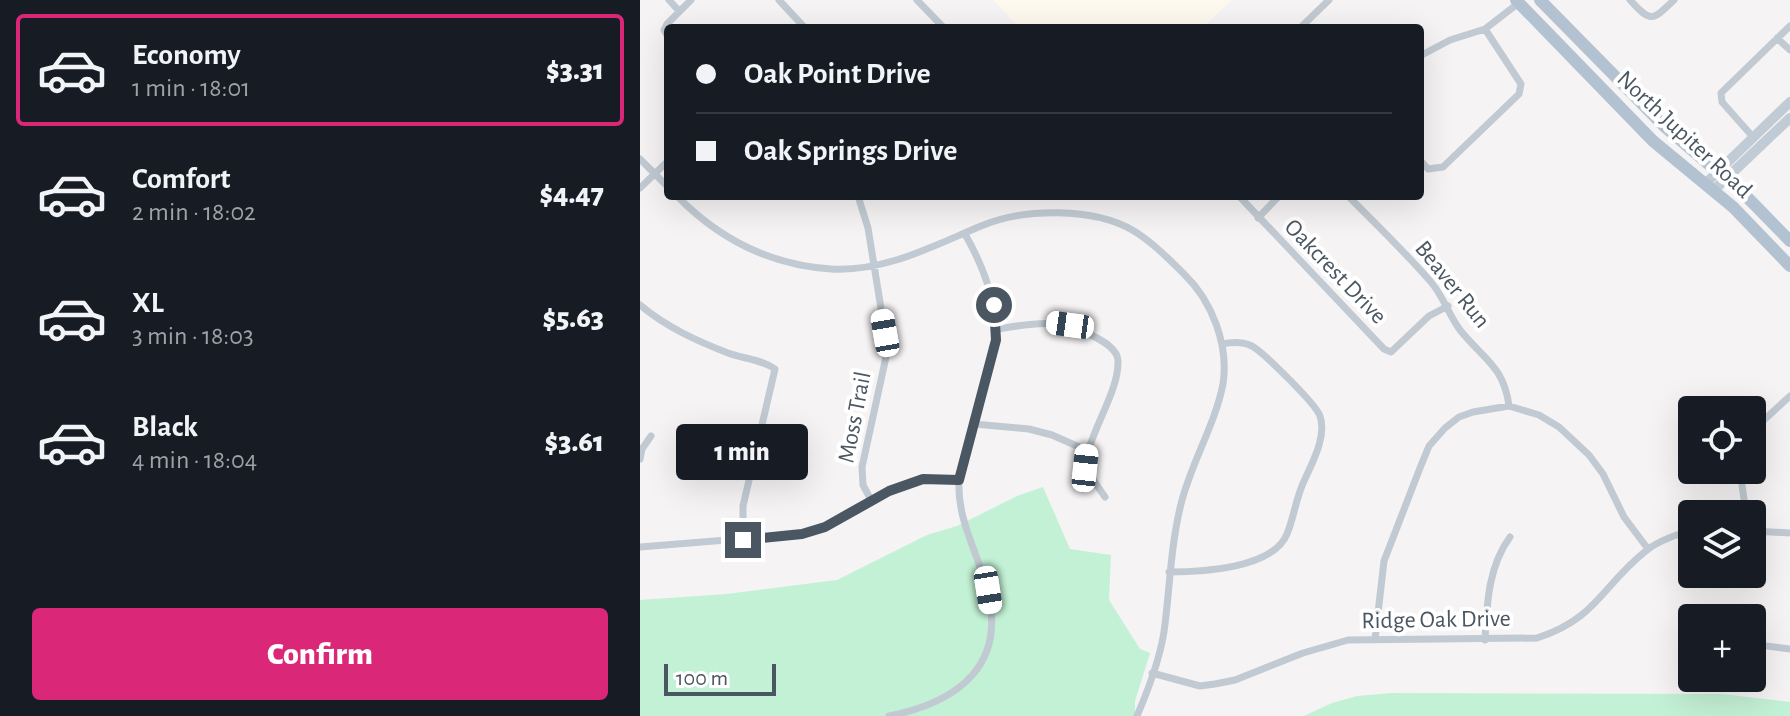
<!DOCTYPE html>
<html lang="en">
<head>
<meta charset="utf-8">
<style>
  body { margin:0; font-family:"Alegreya Sans",sans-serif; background:#242831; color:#f1f3f6; height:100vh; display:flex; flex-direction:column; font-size:30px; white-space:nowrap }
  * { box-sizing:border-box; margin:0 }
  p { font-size:26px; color:#9ea1a6 }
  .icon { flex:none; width:44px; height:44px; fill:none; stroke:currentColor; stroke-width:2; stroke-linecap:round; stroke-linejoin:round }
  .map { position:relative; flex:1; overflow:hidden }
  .panel { display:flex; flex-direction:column; background:#171b24; width:640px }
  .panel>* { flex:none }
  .hud { position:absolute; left:24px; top:24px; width:760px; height:176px; border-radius:8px; box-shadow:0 8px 32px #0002; display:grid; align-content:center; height:176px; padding:0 32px; background:#171b24 }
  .controls { position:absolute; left:1038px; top:396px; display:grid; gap:16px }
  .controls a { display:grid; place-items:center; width:88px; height:88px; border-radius:8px; background:#171b24; box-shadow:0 8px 32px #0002; font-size:40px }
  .scale { position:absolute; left:24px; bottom:20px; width:112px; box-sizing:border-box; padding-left:8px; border:4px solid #4a5661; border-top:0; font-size:22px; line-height:28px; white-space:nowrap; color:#4a5661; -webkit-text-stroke:6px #fff; paint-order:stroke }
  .end { position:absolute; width:36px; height:36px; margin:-18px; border:10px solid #4a5661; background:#fff; box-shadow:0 0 0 4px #fff }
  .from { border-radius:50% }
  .bubble { position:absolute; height:56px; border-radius:8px; background:#171b24; box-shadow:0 8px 32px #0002; font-size:26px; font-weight:800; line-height:56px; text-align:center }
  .car { position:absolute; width:24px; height:48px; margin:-24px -12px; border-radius:10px; box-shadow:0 0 6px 2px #0007; background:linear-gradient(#fff 24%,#345 0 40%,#fff 0 76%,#345 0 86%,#fff 0) }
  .hud b { display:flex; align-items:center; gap:28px; height:76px; font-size:30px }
  .hud b+b { border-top:2px solid #363941 }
  .hud i { width:20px; height:20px; background:#f1f3f6 }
  ul { padding:14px 0 0; list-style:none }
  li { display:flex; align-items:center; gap:24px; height:112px; margin:0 16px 12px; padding:0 16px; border:4px solid transparent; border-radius:8px }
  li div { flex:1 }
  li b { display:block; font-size:30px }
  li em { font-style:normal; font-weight:800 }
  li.on { border-color:#db2777 }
  li>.icon { width:72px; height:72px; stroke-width:1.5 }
  .primary-button { display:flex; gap:16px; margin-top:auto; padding:16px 32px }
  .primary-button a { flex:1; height:92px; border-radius:8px; background:#db2777; color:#fff; font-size:32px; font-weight:800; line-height:92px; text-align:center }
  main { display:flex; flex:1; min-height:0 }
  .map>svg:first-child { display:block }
  .commercial { fill:#fdf9ef }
  .green { fill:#c3f1d5 }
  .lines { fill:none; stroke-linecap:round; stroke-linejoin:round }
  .street { stroke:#c1cad2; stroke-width:7 }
  .secondary { stroke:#c1cbd6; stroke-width:10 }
  .primary { stroke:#b3c2d1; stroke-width:12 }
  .route { stroke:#4a5661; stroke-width:10 }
  .labels { text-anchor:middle; stroke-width:8; stroke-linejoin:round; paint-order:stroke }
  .street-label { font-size:24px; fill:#4a5661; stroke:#fff }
</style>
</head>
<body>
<main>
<section class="panel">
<ul>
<li class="on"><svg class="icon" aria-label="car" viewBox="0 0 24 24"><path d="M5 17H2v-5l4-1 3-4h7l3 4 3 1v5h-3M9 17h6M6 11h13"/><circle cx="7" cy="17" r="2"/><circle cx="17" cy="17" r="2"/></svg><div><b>Economy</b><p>1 min · 18:01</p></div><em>$3.31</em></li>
<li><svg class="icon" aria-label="car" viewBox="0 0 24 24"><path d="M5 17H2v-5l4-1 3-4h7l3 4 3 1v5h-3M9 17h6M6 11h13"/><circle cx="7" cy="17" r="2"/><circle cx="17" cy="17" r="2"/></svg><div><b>Comfort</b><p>2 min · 18:02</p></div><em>$4.47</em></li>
<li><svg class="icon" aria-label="car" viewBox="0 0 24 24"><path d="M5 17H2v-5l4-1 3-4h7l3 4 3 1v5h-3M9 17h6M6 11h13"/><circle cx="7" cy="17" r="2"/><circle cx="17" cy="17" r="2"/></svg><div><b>XL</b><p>3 min · 18:03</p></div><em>$5.63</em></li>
<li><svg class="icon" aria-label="car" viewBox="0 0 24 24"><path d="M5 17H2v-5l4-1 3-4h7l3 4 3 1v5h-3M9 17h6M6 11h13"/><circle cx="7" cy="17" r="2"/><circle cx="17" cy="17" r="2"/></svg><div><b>Black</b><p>4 min · 18:04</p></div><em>$3.61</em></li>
</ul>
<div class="primary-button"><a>Confirm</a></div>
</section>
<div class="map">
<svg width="1150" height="716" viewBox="0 0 1150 716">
  <rect width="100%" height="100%" fill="#f5f3f3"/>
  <path class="commercial" d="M353,0H592L562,28H380Z"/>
  <path class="green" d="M403,487L430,549L471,555L469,600L500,649L510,653L495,701V716H0V600L87,594L197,580L287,535L317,526L377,496Z
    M751,693L1082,694L1150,702V716H664L692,703L717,696Z"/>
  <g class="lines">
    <path class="street" d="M29,0L39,11
      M139,0L165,28
      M277,0L304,28
      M990,0C1011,23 1012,21 1034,0
      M660,28L689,0
      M28,37L24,30L27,24L51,0
      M1137,38L1150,50
      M780,56L810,40L845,29L880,2
      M1113,137L1082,102L1081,93L1150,26
      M0,159L28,187
      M780,160L788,169L803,167L879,94L881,84L845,29
      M0,188L28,161
      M37,196C79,239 130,265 191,269C245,272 293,246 341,226C383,208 454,207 494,231C512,242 529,259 544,274C572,301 589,345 583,384C575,425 551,463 541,504C531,544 530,584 525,624C522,654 509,688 497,716
      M218,196L228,228L245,333L246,357L222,467L223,485L232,502
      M599,196L744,349L751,352L789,316L808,306
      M708,196C736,224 765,252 791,282C803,296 809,315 820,330C843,359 864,366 869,406
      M618,218L639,196
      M0,305C26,327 57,341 88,353C104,359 121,359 135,369L103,506V540
      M357,329C397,323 414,318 453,336C463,341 478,349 478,361C479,393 448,433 445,468L465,497
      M334,424L389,429L412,435L446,450
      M1112,431L1150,396
      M0,459L2,449L11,436
      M1100,470L1106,514
      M1112,531L1150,533
      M0,547L162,534L185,527L265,484L283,479L319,480
      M529,572C560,572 633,569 647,534C654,517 656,498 664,481C672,463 687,437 680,416C676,404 624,353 612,346C602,341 592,342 582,344
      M735,639L744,561L780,468L789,446L805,428L819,417L833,412L869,406L899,415L919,427L949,455L963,474L984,517L1008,549
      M845,640C847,604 848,567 870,537
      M1112,644L1150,649
      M512,673L560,686L575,684L595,680L663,653L708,640L897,638C957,619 962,585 1007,550C1020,540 1036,535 1052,530
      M249,716C319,702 369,664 346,586C336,549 317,519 319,480L356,340C358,303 343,266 325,234"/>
    <path class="secondary" d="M1065,184L1150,102
      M1073,191L1150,118"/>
    <path class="primary" d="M876,0L1013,141L1093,207L1150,266
      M900,0L1025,127L1107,197L1150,241"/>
  </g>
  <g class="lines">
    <path class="route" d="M103,540L162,534L185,527L249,491L283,479L319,480L356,340L354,305"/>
  </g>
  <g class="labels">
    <g class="street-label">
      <text transform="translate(1045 134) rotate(43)" y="8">North Jupiter Road</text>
      <text transform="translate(696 271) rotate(46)" y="8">Oakcrest Drive</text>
      <text transform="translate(813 284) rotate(51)" y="8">Beaver Run</text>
      <text transform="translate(214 417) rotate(-79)" y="8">Moss Trail</text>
      <text transform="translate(796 619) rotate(-1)" y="8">Ridge Oak Drive</text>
    </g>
  </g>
</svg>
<div class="controls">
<a><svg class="icon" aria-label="locate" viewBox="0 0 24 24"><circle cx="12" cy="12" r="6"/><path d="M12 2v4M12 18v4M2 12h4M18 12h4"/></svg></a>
<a><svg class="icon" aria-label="layers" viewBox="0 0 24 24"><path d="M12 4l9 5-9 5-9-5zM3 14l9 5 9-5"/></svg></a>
<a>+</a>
</div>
<div class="scale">100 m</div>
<i class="end from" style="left:354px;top:305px"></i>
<i class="end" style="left:103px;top:540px"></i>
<div class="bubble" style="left:36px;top:424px;width:132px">1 min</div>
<i class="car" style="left:430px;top:325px;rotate:278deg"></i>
<i class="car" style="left:245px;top:333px;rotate:350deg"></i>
<i class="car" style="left:445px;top:468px;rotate:6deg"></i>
<i class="car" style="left:348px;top:590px;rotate:171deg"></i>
<div class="hud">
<b><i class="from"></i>Oak Point Drive</b>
<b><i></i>Oak Springs Drive</b>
</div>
</div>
</main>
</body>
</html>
